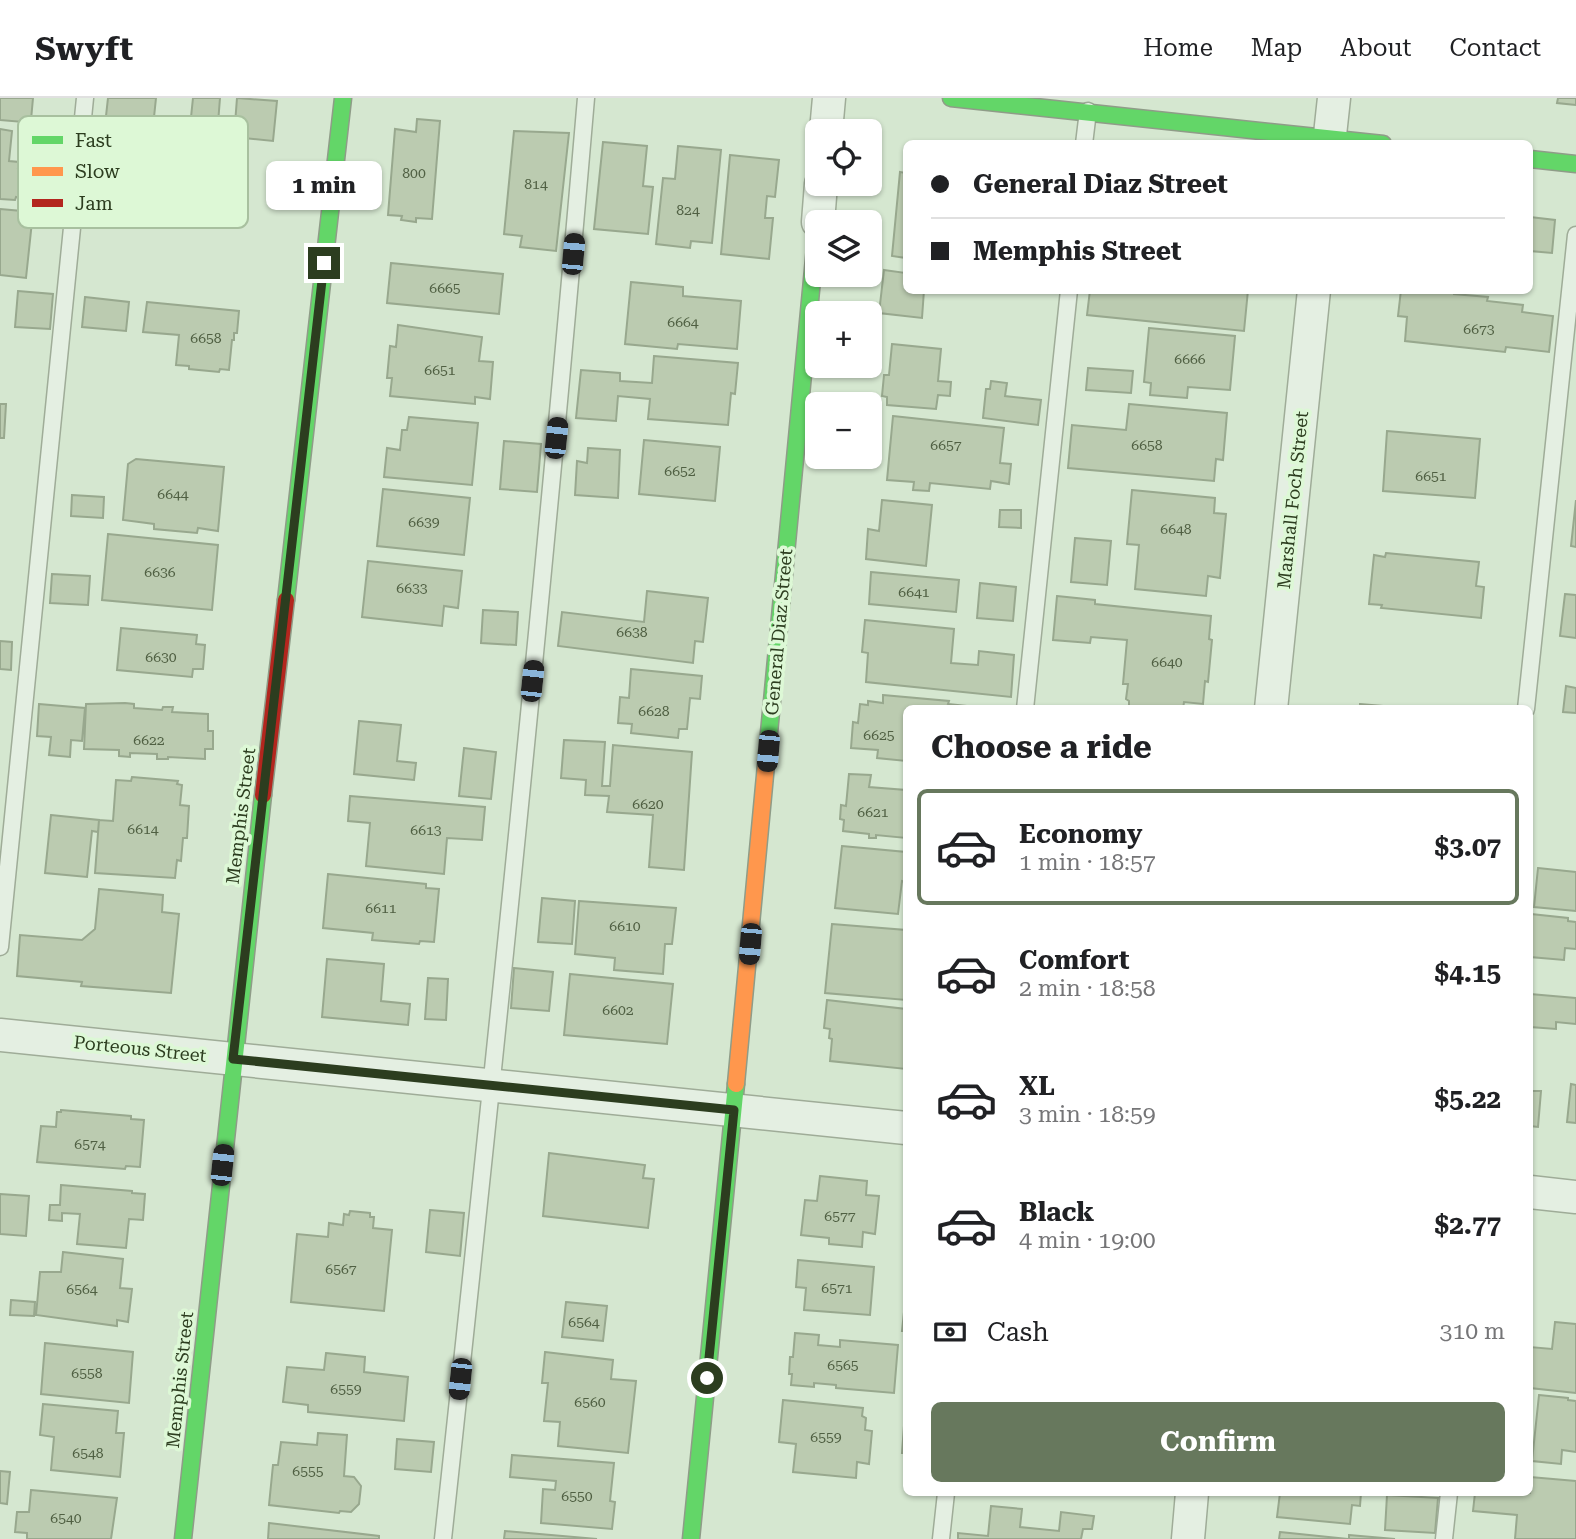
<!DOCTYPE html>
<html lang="en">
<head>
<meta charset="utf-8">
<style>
  body { margin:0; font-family:"Roboto Serif",serif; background:#f2f2f2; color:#202124; height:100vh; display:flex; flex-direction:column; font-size:26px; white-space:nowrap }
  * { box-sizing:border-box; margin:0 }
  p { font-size:23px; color:#757577 }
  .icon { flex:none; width:38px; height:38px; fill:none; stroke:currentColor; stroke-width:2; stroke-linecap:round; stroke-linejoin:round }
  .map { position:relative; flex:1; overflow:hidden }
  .drawer { position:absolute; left:903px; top:607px; width:630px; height:791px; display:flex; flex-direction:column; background:#fff; border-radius:10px; box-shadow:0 2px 5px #0004 }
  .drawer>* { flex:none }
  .guide { position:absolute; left:903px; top:42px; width:630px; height:154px; border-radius:10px; box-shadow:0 2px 5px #0004; display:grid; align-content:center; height:154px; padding:0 28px; background:#fff }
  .buttons { position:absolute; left:805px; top:21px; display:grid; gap:14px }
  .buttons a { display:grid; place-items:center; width:77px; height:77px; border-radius:10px; background:#fff; box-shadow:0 2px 5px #0004; font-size:35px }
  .end { position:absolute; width:32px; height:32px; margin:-16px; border:9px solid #2c3d1f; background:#fff; box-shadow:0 0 0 4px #fff }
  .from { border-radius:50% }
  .bubble { position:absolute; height:49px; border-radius:10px; background:#fff; box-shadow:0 2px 5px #0004; font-size:23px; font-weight:700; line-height:49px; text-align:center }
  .car { position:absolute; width:21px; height:42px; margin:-21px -10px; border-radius:9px; box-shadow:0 0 5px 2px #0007; background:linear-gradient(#222 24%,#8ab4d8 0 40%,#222 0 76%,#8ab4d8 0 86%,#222 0) }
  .guide b { display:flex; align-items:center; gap:24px; height:66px; font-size:26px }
  .guide b+b { border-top:2px solid #e0e0e0 }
  .guide i { width:18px; height:18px; background:#202124 }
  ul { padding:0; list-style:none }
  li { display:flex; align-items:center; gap:21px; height:116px; margin:0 14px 10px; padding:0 14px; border:4px solid transparent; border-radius:10px }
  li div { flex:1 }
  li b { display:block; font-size:26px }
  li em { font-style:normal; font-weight:700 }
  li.selected { border-color:#67785d }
  li>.icon { width:63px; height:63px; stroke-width:1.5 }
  h2 { padding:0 28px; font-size:32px; line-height:84px }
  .pay { display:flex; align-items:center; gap:18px; height:77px; padding:0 28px; font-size:26px }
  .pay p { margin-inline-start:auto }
  .cta { display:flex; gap:14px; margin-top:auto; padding:14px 28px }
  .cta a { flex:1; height:80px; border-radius:10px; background:#67785d; color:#fff; font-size:28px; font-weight:700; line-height:80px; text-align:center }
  header { display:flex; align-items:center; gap:42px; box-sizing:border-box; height:98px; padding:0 35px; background:#fff; border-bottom:2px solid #e0e0e0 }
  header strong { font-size:33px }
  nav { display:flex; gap:38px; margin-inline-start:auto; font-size:24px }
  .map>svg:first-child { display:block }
  .building { fill:#bbcbb0; stroke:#98a88e; stroke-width:2 }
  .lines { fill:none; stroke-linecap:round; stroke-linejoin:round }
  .lane-casing { stroke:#9fac98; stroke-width:19 }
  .street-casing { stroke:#9fac98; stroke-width:35 }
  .fast-casing { stroke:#8f9c88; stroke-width:19 }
  .slow-casing { stroke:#8f9c88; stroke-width:19 }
  .jam-casing { stroke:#8f9c88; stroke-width:19 }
  .lane { stroke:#e4efe2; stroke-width:16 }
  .street { stroke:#e4efe2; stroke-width:32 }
  .fast { stroke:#63d668; stroke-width:16 }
  .slow { stroke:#ff974d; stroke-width:16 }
  .jam { stroke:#b3261e; stroke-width:16 }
  .route { stroke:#2c3d1f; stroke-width:9 }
  .labels { text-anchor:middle; stroke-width:7; stroke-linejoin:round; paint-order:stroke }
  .number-label { font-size:14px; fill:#506043 }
  .street-label { font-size:18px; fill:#2c3d1f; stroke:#ddf8d6 }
  .key { fill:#ddf8d6; stroke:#a8c09f; stroke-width:2 }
  .key-label { font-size:19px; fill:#2c3d1f }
</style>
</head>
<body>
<header>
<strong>Swyft</strong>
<nav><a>Home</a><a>Map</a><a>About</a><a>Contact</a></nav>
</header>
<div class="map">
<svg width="1576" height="1441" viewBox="0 0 1576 1441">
  <rect width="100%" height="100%" fill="#d5e7d0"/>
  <path class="building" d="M0,0H33L31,22L23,21V24L0,22Z
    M108,0H156L147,86L99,81Z
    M193,0H220L216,51L188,48Z
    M237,0L277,3L273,43L234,39Z
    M1558,0H1576V7L1557,5Z
    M417,21L440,23L432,121L416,120V124L401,122L402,118L388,117L395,31L416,34Z
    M0,31L12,33L9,63L19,64L18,70L28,71L31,39L70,43L64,102L25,98V101L16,99L15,102L0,101Z
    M514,33L569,35L556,153L520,149L522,138L504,136Z
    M603,44L647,48L643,88L653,89L648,136L594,131Z
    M678,48L721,52L712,145L691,143L690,150L656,146L663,80L675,81Z
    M730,57L779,62L775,99L767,98L765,120H773L769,161L721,156Z
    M900,74L906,75V160L892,158Z
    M0,111L33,114L26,180L0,177Z
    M1530,119L1555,122L1552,155L1530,153Z
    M391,165L503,176L499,216L387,205Z
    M884,172L906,175V192H924L922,220L879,215Z
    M631,184L683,189V198L741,203L737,251L678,246L677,251L625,246Z
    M1090,192L1156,195L1157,192H1248L1244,233L1087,217Z
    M1401,192H1454V196L1488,199L1487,203L1523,207L1522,214L1553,218L1549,254L1506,249L1505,254L1405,243L1407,219L1398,218Z
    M18,193L53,196L50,231L15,229Z
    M85,199L129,204L126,233L82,229Z
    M147,204L239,213L237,235H234V242H232L229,272L220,271L219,274L189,271V268L176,267L179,237L143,234Z
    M398,227L482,239L479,263L493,264L490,301L475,299V306L390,298L392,280H387L390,248L396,249Z
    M1149,230L1235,238L1230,292L1188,289L1187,300L1150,297L1151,285L1144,284Z
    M892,246L941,251L938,283L951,284L950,298L938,297L936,311L887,307V299L882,298L884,277H889Z
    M654,258L738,265L735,296L731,295L728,327L648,321L650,301L618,298L616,323L576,320L581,272L620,275V283L652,285Z
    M1088,270L1133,273L1131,295L1086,292Z
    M991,283L1007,285L1005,298L1041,302L1038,327L983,320L986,291H990Z
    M0,306H6L4,340H0Z
    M1129,306L1227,315L1223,362L1216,361L1214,383L1068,370L1072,327L1126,332Z
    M893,318L1004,330L1000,365L1011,366L1009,386L991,383L990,391L930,385L929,393L913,392L914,384L887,382Z
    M409,319L478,325L472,387L384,379L387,350L400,352L402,332H407Z
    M1387,333L1480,341L1475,400L1383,393Z
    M644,342L720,349L715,403L639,396Z
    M504,343L541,346L537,394L500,391Z
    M588,350L620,352L618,400L575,397L577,363L587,365Z
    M136,361L224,369L218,433L198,430L197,435L154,431V426L123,422L128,366Z
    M383,391L470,400L464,457L377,448Z
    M1132,392L1215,400L1214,415L1226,416L1220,480L1208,478L1206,498L1135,491L1139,447L1127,446Z
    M72,397L104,399L103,420L71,418Z
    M882,402L932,407L926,468L866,461L868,431L879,433Z
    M1576,402V449L1571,448Z
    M1000,412H1021V430L999,429Z
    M108,436L218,447L212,512L102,502Z
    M1075,440L1111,443L1107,487L1071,484Z
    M1386,455L1479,464L1476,488L1484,489L1481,520L1381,510L1382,507L1369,506L1374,457L1385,459Z
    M368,463L462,473L458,510L444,508L442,528L362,519Z
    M871,474L959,482L956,514L869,506Z
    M52,476L90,478L88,507L50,505Z
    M980,485L1016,489L1013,523L977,520Z
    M647,493L708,500L703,544L695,543L693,565L558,548L562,514L644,524Z
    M1565,496L1576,497V540L1560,538Z
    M1057,498L1095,502V506L1211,518L1209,541L1212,542L1208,584L1205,583L1203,606L1184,604L1183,611L1129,609V603L1126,601L1128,586H1123L1127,542L1091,539L1090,545L1053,542Z
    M483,512L518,514L516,547L481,545Z
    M865,522L954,531L951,565L978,567L979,553L1014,557L1011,599L866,584L868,555L862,554Z
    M121,530L197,537L196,546L205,547L203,571H193L192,579L117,572Z
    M0,543L12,544L11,572L0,571Z
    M631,571L702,578L700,601L690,600L687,631H679L678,640L631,635L632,626L618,625L620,599L629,600Z
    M1566,588L1576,590V615L1563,614Z
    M883,597L949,603L948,606L966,608V611H906V663L877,660L878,652L851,650L853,624L858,625L860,606L868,607V603L883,605Z
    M125,605L134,606V610L162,612L163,609H173L172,614L208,616V633H213V651H205V661L168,659V661H157V656L130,655V659L119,658V652L84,651L86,606Z
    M39,606L85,610L82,643L71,642L70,659L49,657L51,639L37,638Z
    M1360,606L1418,611H1360Z
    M359,623L401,627L397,663L416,665L414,682L354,676Z
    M564,642L605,644L602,688H610L613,647L692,654L684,772L649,769L653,717L607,714L609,698L585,697L586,682L561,680Z
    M464,650L496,654L491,701L459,698Z
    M849,676L871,677L869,689L906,692V740L876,737V740H869V736L843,733L844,722L840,721L841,707L846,708Z
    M132,679L178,683L177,686L182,687L180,707L189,708L187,740H183L181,763L177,762L175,780L95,775L99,722L113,723L116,682L131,683Z
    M350,698L485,709L482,742L447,740L444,776L366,768L370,725L348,723Z
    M51,717L99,722L98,734L92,733L87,779L45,775Z
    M842,748L906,754V784L902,783L898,816L835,810Z
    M1538,770L1576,774V813L1534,809Z
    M328,776L426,786V790L439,791L434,844L420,843L419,846L372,842L373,835L323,830Z
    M99,791L163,797L162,814L179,816L171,895L81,888L82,884L17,878L20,837L82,842L95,831Z
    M542,800L575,803L572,846L538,844Z
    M579,803L676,810L672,846H665L663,876L614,872L615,860L575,856Z
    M1531,816L1568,820V823L1576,824V851L1565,850L1564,862L1530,859Z
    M832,826L906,832V902L825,895Z
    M327,861L384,866L381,903L410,906L408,927L322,919Z
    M514,870L553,874L549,913L511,910Z
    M570,876L673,886L667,946L564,937Z
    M428,880L448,881L446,922L425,921Z
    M1530,896L1576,900V926L1556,924V931L1530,929Z
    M827,902L906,911V971L830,963L832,941L829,940L830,931L824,930Z
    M1571,986L1576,987V1025L1567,1024Z
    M1530,993H1541L1538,1029L1530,1028Z
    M61,1012L131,1018V1021L144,1022L140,1069L126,1068L125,1071L37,1064L41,1028L56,1029L57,1014H61Z
    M549,1055L645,1067L643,1080L654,1081L648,1130L543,1118Z
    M820,1078L867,1083L866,1097L879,1098L875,1136L863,1134L862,1149L829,1146V1140L801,1137L805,1102L817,1103Z
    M61,1087L132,1093V1095L145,1096L143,1122L129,1121L126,1150L77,1146L80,1116L62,1115V1123L49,1122L50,1107H60Z
    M0,1096L29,1098L26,1138L0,1136Z
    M430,1112L464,1115L460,1158L426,1154Z
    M350,1113L370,1115V1119H374L373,1130L392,1132L384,1213L291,1204L297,1136L328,1139L329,1125L343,1127L344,1116L349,1117Z
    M63,1154L123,1161L120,1190L132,1191L128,1224L117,1222V1228L36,1217L40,1174H61Z
    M798,1162L874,1169L870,1217L804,1212L806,1190L796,1189Z
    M906,1195V1233H902Z
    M11,1202L35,1204L34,1218L10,1217Z
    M566,1204L607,1208L603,1243L562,1239Z
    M1555,1224L1576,1226V1295L1530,1290V1249L1552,1251Z
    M795,1235L819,1237L818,1247L840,1249V1242L898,1247L894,1295L836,1290V1287L814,1285V1289L791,1287L792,1276H789L790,1259H793Z
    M45,1245L133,1254L129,1305L41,1296Z
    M545,1254L613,1262L611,1281L636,1283L628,1355L558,1348L560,1324L544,1323L548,1285H542Z
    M326,1255L365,1259L364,1274L408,1279L404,1323L308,1314V1307L283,1304L287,1269L324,1272Z
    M1539,1297L1568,1300V1302L1576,1303V1354L1562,1352L1561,1366L1532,1363Z
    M783,1302L863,1310L862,1318L866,1320L865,1332L872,1333L869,1366L857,1364L856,1380L793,1374L796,1346L779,1344Z
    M43,1306L118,1313L116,1335H124L120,1379L51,1372L54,1339L40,1337Z
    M905,1314H906V1355H902Z
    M318,1335L347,1337L344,1378L354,1379L361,1388L359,1406L351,1414L340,1413L339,1415L269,1407L273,1367H278L281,1344L317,1347Z
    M397,1341L434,1344L431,1374L395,1371Z
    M512,1357L614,1365L610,1403L615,1404L612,1431L541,1425L543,1391L555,1392L556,1383L510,1379Z
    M0,1373L10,1374L7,1406L0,1405Z
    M1530,1379L1576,1383V1441H1515L1517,1417L1473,1413L1475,1395H1530Z
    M31,1392L117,1400L111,1441H27V1435L15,1434L17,1414H29Z
    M1280,1395H1361L1360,1408L1352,1407L1350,1426L1277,1419Z
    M1387,1397L1438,1400L1435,1435L1385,1432Z
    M991,1408L1022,1411L1020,1429L1059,1433L1061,1414L1094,1418L1092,1431H1083L1081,1441H958V1435L988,1438Z
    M269,1425L379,1438V1441H268Z
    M505,1433L597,1441H504Z
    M1280,1434L1348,1441H1279Z
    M1349,1437L1395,1441H1349Z"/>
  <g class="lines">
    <g class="lane-casing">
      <path id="lane" d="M1084,46L1088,13
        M1025,611L1069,192
        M1526,611L1576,137
        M0,849L85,0
        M443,1441C495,961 545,481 586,0
        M941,1441L946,1395
        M1444,1441L1449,1395"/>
    </g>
    <g class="street-casing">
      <path id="street" d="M826,33L829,0
        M1329,46L1334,0
        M818,124L821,86
        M1271,611L1314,192
        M0,937L906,1030
        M1530,1094L1576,1099
        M1188,1441L1192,1395"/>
    </g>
    <g class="fast-casing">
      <path id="fast" d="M951,0L1383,46
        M1530,61L1576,66
        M286,502L343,0
        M767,656L817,129
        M183,1441L263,697
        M691,1441L736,986"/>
    </g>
    <g class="slow-casing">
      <path id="slow" d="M736,986L767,656"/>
    </g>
    <g class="jam-casing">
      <path id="jam" d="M263,697L286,502"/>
    </g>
    <use href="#lane" class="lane"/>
    <use href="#street" class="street"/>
    <use href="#fast" class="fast"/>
    <use href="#slow" class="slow"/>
    <use href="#jam" class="jam"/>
  </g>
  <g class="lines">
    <path class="route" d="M324,165L233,961L734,1012L707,1280"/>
  </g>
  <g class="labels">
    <g class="number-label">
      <text x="414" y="80">800</text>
      <text x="536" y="91">814</text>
      <text x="688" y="117">824</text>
      <text x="445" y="195">6665</text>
      <text x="683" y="229">6664</text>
      <text x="1479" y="236">6673</text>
      <text x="206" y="245">6658</text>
      <text x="1190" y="266">6666</text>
      <text x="440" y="277">6651</text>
      <text x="946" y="352">6657</text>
      <text x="1147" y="352">6658</text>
      <text x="680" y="378">6652</text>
      <text x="1431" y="383">6651</text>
      <text x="173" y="401">6644</text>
      <text x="424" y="429">6639</text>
      <text x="1176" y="436">6648</text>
      <text x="160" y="479">6636</text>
      <text x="412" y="495">6633</text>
      <text x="914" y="499">6641</text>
      <text x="632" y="539">6638</text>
      <text x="161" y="564">6630</text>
      <text x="1167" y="569">6640</text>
      <text x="654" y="618">6628</text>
      <text x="879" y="642">6625</text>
      <text x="149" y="647">6622</text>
      <text x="648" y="711">6620</text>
      <text x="873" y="719">6621</text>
      <text x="143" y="736">6614</text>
      <text x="426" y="737">6613</text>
      <text x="381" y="815">6611</text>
      <text x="625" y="833">6610</text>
      <text x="618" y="917">6602</text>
      <text x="90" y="1051">6574</text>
      <text x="840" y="1123">6577</text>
      <text x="341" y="1176">6567</text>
      <text x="837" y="1195">6571</text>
      <text x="82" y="1196">6564</text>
      <text x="584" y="1229">6564</text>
      <text x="843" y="1272">6565</text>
      <text x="87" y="1280">6558</text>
      <text x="346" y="1296">6559</text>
      <text x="590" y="1309">6560</text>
      <text x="826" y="1344">6559</text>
      <text x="88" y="1360">6548</text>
      <text x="308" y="1378">6555</text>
      <text x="577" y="1403">6550</text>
      <text x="66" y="1425">6540</text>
    </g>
    <g class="street-label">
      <text transform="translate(1293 402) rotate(-84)" y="6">Marshall Foch Street</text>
      <text transform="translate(779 534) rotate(-85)" y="6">General Diaz Street</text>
      <text transform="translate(241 718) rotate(-83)" y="6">Memphis Street</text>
      <text transform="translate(140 951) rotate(6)" y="6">Porteous Street</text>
      <text transform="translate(180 1282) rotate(-84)" y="6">Memphis Street</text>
    </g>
  </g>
  <rect x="18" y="18" width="230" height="112" rx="10" class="key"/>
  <rect x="32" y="38" width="31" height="8" fill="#63d668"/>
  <rect x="32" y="69" width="31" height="9" fill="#ff974d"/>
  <rect x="32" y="101" width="31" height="8" fill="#b3261e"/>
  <g class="key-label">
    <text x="75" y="49">Fast</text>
    <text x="75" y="80">Slow</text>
    <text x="75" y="112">Jam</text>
  </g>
</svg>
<div class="buttons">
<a><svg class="icon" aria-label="locate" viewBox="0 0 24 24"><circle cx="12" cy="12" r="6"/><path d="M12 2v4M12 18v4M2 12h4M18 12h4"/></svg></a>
<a><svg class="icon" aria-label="layers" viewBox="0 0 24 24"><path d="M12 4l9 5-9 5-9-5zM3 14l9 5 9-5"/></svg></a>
<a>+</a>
<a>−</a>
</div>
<i class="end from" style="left:707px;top:1280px"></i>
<i class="end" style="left:324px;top:165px"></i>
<div class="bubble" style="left:266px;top:63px;width:116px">1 min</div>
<i class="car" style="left:573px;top:156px;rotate:5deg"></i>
<i class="car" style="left:556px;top:340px;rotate:6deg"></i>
<i class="car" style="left:532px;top:583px;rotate:6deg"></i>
<i class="car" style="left:768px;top:653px;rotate:185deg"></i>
<i class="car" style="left:750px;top:846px;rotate:185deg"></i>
<i class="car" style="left:222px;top:1067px;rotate:6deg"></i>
<i class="car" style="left:460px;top:1281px;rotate:186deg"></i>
<div class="guide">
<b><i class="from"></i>General Diaz Street</b>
<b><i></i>Memphis Street</b>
</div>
<section class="drawer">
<h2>Choose a ride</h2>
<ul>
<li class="selected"><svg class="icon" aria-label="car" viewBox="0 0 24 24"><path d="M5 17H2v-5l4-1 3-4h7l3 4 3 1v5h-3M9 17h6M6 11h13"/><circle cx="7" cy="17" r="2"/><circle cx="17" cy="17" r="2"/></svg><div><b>Economy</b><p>1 min · 18:57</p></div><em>$3.07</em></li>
<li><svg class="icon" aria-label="car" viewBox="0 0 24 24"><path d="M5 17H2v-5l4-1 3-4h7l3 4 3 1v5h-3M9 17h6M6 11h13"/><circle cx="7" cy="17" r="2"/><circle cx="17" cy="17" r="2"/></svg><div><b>Comfort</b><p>2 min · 18:58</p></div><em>$4.15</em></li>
<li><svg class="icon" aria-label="car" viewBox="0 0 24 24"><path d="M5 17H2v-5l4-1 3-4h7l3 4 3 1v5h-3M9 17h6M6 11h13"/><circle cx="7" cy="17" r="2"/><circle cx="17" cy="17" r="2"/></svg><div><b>XL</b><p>3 min · 18:59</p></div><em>$5.22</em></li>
<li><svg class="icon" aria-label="car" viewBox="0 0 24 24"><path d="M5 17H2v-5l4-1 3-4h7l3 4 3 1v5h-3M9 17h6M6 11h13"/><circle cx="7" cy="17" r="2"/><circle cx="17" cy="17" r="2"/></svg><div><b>Black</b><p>4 min · 19:00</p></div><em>$2.77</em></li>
</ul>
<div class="pay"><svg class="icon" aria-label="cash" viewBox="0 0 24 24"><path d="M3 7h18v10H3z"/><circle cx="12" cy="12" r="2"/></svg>Cash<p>310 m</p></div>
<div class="cta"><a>Confirm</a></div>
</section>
</div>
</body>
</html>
